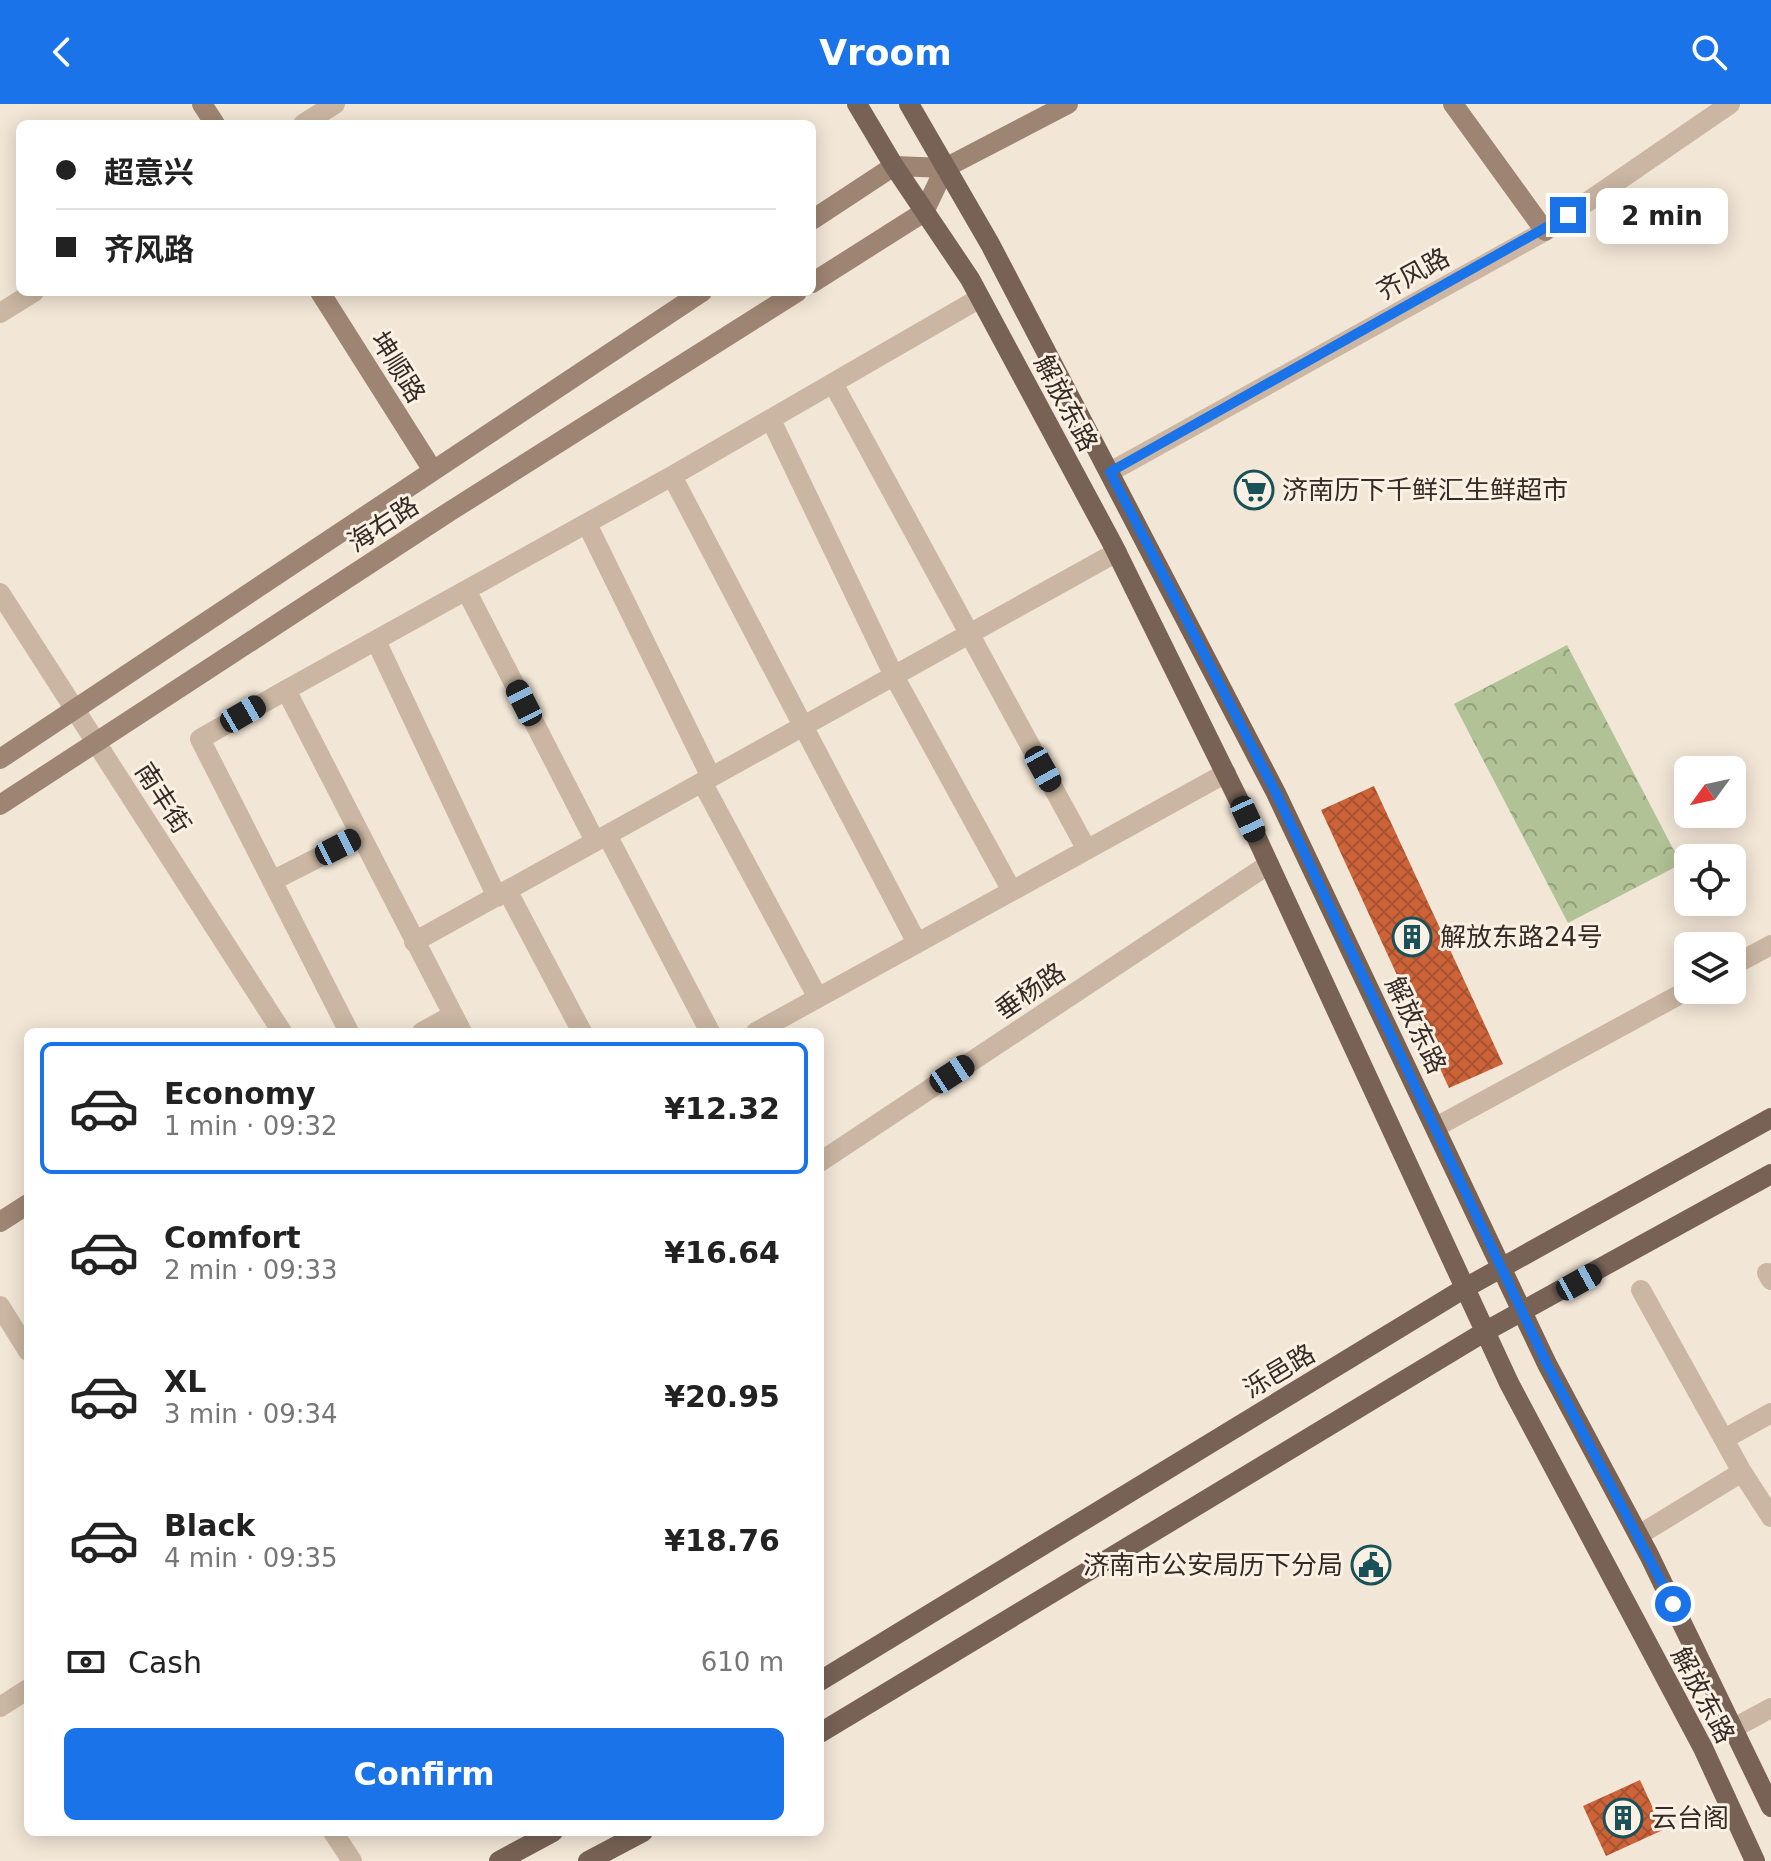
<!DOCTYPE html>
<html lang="en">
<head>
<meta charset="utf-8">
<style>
  body { margin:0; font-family:"DejaVu Sans","Noto Sans SC",sans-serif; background:#f6f6f6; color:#222; height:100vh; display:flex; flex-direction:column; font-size:30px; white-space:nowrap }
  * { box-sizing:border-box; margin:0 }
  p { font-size:26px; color:#767676 }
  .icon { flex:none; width:44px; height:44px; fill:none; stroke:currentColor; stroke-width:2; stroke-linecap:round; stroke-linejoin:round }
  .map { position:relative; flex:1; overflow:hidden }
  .sheet { position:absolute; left:24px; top:924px; width:800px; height:808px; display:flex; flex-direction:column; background:#fff; border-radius:12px; box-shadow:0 4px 20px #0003 }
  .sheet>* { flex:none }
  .hud { position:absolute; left:16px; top:16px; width:800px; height:176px; border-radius:12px; box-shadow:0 4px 20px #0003; display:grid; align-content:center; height:176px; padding:0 40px; background:#fff }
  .needle { width:52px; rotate:237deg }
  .fabs { position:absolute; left:1674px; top:652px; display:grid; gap:16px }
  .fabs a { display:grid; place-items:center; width:72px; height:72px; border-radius:12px; background:#fff; box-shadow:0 4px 20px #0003; font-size:40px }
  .end { position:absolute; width:36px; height:36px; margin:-18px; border:10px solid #1a73e8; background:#fff; box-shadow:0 0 0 4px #fff }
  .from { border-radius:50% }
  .bubble { position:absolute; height:56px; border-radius:12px; background:#fff; box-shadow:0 4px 20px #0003; font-size:26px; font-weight:800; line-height:56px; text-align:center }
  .car { position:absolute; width:24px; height:48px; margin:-24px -12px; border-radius:10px; box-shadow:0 0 6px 2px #0007; background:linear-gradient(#222 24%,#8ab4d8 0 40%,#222 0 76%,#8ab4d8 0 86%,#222 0) }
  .hud b { display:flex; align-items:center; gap:28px; height:76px; font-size:30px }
  .hud b+b { border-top:2px solid #e0e0e0 }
  .hud i { width:20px; height:20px; background:#222 }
  ul { padding:14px 0 0; list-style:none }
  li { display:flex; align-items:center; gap:24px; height:132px; margin:0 16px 12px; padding:0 24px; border:4px solid transparent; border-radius:12px }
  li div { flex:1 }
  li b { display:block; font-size:30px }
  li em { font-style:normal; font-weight:800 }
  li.active { border-color:#1a73e8 }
  li>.icon { width:72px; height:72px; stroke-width:1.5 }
  .pay { display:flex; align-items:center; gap:20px; height:88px; padding:0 40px; font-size:30px }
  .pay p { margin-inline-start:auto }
  .cta { display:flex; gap:16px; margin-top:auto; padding:16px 40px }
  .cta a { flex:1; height:92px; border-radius:12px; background:#1a73e8; color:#fff; font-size:32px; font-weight:800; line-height:92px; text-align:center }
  header { display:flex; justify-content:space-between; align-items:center; height:104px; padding:0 40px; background:#1a73e8; color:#fff; font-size:36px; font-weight:800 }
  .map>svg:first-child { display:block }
  .park { fill:url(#park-crowns) }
  .building { fill:url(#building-cross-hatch) }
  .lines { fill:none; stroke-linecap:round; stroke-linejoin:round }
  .street { stroke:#cab6a2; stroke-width:20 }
  .secondary { stroke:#9e8573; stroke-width:20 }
  .primary { stroke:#786255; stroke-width:20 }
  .route { stroke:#1a73e8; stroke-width:10 }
  .labels { text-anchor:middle; stroke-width:6; stroke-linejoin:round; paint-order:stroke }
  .street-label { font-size:26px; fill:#352a25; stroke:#faf0e3 }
  .poi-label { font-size:26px; fill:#352a25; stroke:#faf0e3; text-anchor:start }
</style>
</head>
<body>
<header><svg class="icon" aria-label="back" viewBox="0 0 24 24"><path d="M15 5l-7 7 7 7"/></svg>Vroom<svg class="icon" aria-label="search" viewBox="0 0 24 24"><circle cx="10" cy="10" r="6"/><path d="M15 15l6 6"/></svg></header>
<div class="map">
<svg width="1771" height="1757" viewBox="0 0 1771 1757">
  <defs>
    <pattern id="park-crowns" width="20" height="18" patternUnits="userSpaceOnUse" patternTransform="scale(2)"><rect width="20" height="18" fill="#b1c296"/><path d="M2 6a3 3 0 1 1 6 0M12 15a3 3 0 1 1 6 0" fill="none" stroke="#919e7a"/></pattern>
    <pattern id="building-cross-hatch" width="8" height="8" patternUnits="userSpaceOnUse" patternTransform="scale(2)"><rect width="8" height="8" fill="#cd6339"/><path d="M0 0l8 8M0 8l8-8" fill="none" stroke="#a75230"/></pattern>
  </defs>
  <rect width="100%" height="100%" fill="#f2e6d6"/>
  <path class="park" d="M1567,541L1681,760L1568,819L1454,600Z"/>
  <path class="building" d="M1374,682L1503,960L1449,984L1321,706Z
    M1640,1676L1663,1726L1606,1752L1583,1702Z"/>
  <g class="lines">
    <path class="street" d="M303,20L335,0
      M0,209L34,188
      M834,281L1087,746
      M771,316L894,572L1012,787
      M1110,368L1545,127L1730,0
      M672,372L917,839
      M587,420L711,673
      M467,488L595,737
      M0,489L282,928
      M377,539L497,793
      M286,586L672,372L980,194
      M702,678L818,894
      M607,731L710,928
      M272,777L361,732
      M508,788L582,928
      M414,838L1117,448
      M1732,862L1771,841
      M349,928L200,635L286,586L462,928
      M422,928L453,911
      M756,928L1226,669
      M1436,1023L1688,886
      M820,1058L1269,760
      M1767,1169L1771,1176
      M0,1202L28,1247
      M1726,1334L1771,1309
      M1742,1368L1771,1413
      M1639,1431L1742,1368L1641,1186
      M0,1603L28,1585
      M1734,1624L1771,1604
      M333,1728L352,1757"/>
    <path class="secondary" d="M202,0L215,20
      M1453,0L1545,127
      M812,116L894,62L945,64L1068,0
      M812,179L924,108L945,64
      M320,188L432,365
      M0,655L702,188
      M0,701L452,406L797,188
      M0,1118L28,1100"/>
    <path class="primary" d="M857,0L894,62L970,175L1113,441L1248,715L1509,1279L1703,1644L1755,1757
      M909,0L990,140L1276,689L1547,1260L1649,1451L1771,1703
      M820,1577L1465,1184L1771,1014
      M820,1629L1486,1227L1771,1070
      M499,1757L553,1728
      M588,1757L643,1728"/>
  </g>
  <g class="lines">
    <path class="route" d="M1568,111L1110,368L1276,689L1547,1260L1673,1500"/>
  </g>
  <defs>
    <g id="supermarket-ring" transform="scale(2)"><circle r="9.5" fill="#faf0e3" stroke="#185158" stroke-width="1.5"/><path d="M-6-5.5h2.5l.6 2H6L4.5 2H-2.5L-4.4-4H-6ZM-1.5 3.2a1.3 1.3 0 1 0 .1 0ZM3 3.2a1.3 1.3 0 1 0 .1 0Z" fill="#185158"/></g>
    <g id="building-ring" transform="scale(2)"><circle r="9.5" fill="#faf0e3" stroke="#185158" stroke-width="1.5"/><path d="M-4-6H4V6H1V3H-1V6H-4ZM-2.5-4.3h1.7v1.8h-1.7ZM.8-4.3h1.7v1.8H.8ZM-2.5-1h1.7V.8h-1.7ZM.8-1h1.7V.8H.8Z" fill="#185158"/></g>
    <g id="civic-ring" transform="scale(2)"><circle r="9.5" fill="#faf0e3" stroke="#185158" stroke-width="1.5"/><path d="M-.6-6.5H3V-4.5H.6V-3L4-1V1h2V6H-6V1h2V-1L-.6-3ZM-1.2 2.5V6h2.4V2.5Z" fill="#185158"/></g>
  </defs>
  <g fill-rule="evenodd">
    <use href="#supermarket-ring" x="1254" y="386"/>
    <use href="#building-ring" x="1412" y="833"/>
    <use href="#civic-ring" x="1371" y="1461"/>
    <use href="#building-ring" x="1623" y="1714"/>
  </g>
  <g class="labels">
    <g class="street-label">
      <text transform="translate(1413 170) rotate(-29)" y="9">齐风路</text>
      <text transform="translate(398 263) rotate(58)" y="9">坤顺路</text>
      <text transform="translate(1066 299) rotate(62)" y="9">解放东路</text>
      <text transform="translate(383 420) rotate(-33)" y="9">海右路</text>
      <text transform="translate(163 694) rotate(57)" y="9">南丰街</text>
      <text transform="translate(1030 887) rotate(-34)" y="9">垂杨路</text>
      <text transform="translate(1416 921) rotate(64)" y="9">解放东路</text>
      <text transform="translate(1279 1267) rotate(-31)" y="9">泺邑路</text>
      <text transform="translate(1703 1591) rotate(62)" y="9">解放东路</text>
    </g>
    <g class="poi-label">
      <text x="1282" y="395">济南历下千鲜汇生鲜超市</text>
      <text x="1440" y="842">解放东路24号</text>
      <text x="1343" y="1470" text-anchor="end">济南市公安局历下分局</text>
      <text x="1651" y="1723">云台阁</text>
    </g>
  </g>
</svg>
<div class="fabs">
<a><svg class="needle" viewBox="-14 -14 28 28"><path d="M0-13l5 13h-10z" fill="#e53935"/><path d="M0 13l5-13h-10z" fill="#767676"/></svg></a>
<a><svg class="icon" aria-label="locate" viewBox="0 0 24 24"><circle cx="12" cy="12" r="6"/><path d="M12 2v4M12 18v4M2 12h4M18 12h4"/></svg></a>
<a><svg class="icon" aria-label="layers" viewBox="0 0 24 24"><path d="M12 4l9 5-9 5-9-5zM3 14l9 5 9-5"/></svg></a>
</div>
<i class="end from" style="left:1673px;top:1500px"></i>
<i class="end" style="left:1568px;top:111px"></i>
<div class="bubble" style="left:1596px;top:84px;width:132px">2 min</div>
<i class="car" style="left:524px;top:599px;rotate:333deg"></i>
<i class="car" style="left:243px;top:610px;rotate:60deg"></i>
<i class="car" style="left:1043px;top:665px;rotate:151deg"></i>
<i class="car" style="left:1248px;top:715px;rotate:155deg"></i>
<i class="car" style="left:338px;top:743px;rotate:63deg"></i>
<i class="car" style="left:952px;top:970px;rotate:57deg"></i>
<i class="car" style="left:1579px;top:1178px;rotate:61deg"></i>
<div class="hud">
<b><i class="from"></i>超意兴</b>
<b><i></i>齐风路</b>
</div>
<section class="sheet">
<ul>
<li class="active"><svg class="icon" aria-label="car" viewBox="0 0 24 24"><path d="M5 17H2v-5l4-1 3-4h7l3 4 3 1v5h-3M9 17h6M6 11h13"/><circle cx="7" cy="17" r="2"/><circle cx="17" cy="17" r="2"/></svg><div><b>Economy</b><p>1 min · 09:32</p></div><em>¥12.32</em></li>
<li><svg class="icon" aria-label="car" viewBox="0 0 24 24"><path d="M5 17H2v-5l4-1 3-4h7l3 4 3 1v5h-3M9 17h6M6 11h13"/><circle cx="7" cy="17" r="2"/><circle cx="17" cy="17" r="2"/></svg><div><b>Comfort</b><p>2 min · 09:33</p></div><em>¥16.64</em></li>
<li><svg class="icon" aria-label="car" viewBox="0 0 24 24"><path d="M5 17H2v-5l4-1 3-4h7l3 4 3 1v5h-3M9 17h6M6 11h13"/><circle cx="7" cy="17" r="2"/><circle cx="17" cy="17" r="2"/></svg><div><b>XL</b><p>3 min · 09:34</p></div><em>¥20.95</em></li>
<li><svg class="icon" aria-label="car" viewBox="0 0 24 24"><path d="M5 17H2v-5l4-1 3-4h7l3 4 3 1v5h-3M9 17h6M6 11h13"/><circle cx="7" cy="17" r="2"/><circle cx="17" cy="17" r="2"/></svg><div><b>Black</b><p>4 min · 09:35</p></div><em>¥18.76</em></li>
</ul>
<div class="pay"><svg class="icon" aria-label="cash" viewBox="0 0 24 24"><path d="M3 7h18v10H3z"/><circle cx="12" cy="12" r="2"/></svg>Cash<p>610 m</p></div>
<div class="cta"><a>Confirm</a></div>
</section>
</div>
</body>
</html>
